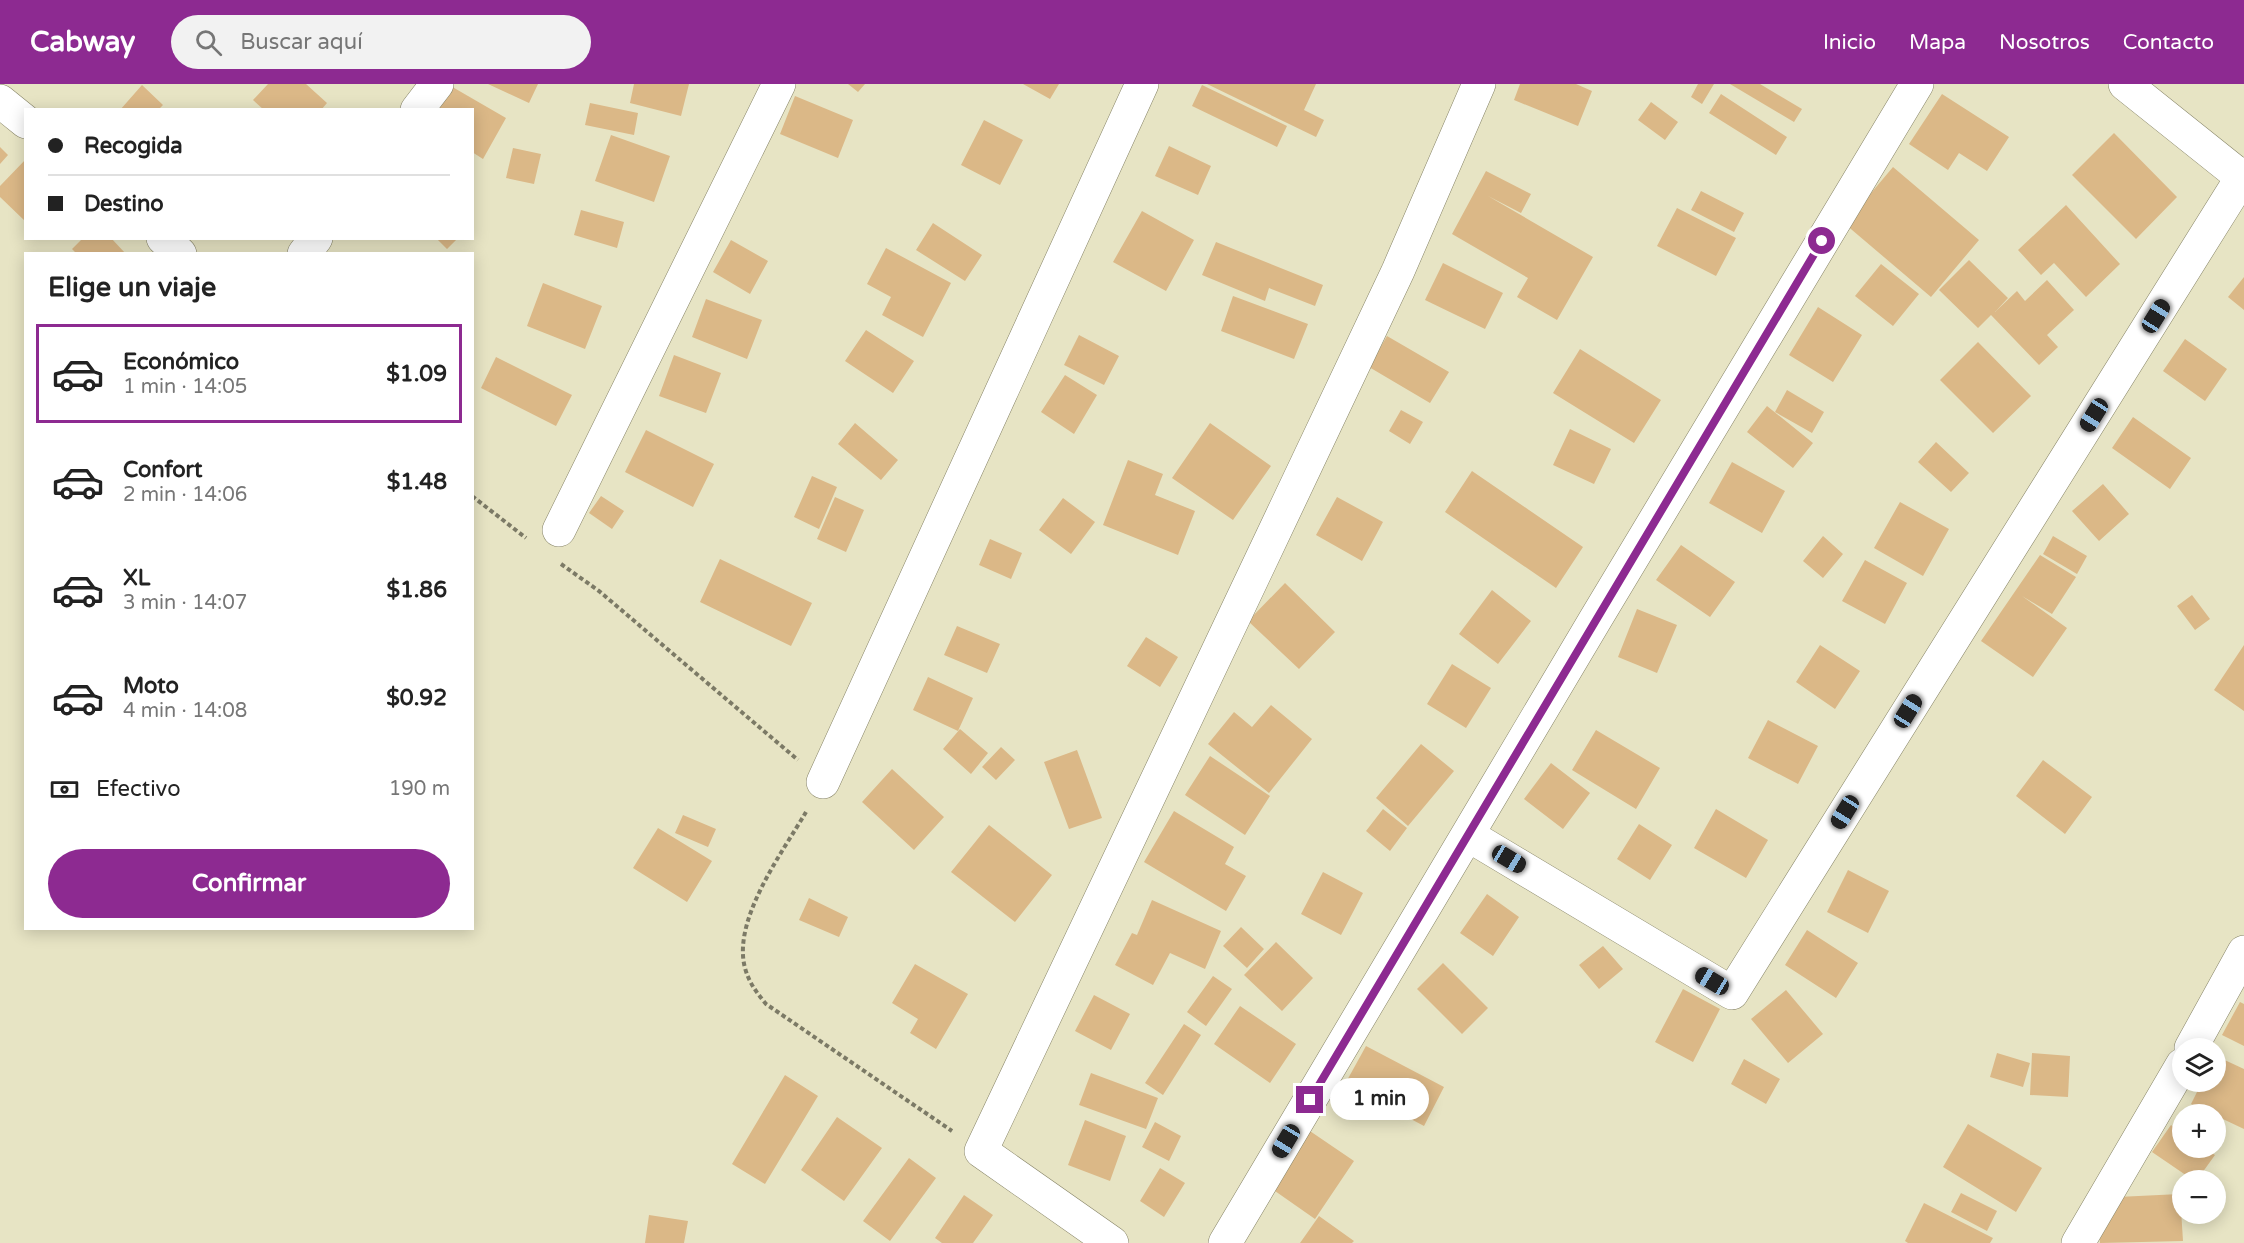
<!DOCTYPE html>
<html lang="es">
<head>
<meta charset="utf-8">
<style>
  body { margin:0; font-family:"Varela Round",sans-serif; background:#f2f2f2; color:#222; height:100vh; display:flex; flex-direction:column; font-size:22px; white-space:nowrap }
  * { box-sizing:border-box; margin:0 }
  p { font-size:20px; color:#767676 }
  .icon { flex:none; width:33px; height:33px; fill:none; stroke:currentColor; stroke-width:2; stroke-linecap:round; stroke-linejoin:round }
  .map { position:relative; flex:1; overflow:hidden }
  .sheet { position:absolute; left:24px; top:168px; width:450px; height:678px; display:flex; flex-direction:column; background:#fff; border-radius:0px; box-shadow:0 3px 15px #0003 }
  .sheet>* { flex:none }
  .guide { position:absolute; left:24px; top:24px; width:450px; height:132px; border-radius:0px; box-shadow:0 3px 15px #0003; display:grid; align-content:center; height:132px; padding:0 24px; background:#fff }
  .fabs { position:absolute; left:2172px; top:954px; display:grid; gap:12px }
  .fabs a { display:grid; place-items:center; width:54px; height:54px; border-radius:50%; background:#fff; box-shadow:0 3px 15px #0003; font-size:30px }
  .end { position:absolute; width:27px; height:27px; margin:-14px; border:8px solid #8d2a91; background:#fff; box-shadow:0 0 0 3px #fff }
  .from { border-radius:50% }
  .bubble { position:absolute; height:42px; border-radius:21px; background:#fff; box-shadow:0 3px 15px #0003; font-size:20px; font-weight:800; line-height:42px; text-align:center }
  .car { position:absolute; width:18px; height:36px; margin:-18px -9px; border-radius:8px; box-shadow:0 0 4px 2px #0007; background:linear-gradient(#222 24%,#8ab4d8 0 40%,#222 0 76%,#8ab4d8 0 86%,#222 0) }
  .guide b { display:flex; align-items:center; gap:21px; height:57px; font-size:22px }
  .guide b+b { border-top:2px solid #e0e0e0 }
  .guide i { width:15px; height:15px; background:#222 }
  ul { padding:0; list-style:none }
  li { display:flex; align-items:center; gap:18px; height:99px; margin:0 12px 9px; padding:0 12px; border:3px solid transparent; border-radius:0px }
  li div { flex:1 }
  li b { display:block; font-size:22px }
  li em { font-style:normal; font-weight:800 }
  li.selected { border-color:#8d2a91 }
  li>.icon { width:54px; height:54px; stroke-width:1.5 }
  h2 { padding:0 24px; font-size:27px; line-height:72px }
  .pay { display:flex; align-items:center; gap:15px; height:66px; padding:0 24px; font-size:22px }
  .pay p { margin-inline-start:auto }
  .cta { display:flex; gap:12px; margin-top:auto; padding:12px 24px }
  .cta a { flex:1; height:69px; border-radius:36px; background:#8d2a91; color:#fff; font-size:24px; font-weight:800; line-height:69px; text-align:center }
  header { display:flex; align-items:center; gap:36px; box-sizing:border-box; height:84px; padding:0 30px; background:#8d2a91; color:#fff }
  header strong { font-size:28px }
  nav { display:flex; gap:33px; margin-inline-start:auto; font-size:21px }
  .search { width:420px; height:54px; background:#f2f2f2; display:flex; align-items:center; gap:15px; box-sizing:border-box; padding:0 21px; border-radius:33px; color:#767676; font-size:22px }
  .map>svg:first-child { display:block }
  .building { fill:#dbb887 }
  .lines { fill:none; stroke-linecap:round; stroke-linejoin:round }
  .minor-casing { stroke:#868366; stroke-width:34 }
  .path { stroke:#7c7a66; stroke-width:4; stroke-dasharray:4.5 3; stroke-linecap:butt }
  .minor { stroke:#fff; stroke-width:33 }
  .route { stroke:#8d2a91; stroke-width:8 }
</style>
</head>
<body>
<header>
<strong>Cabway</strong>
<div class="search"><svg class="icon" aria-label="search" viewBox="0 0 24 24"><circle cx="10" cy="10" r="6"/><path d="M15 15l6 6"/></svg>Buscar aquí</div>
<nav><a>Inicio</a><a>Mapa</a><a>Nosotros</a><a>Contacto</a></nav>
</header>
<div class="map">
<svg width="2244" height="1159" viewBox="0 0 2244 1159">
  <rect width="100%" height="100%" fill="#e7e4c4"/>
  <path class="building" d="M268,0H306L327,19L321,26H264L253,16Z
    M488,0H538L529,19Z
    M634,0H689L681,32L630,19Z
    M848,0H865L858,8Z
    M1023,0H1059L1050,15Z
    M1207,0H1316L1304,26L1324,36L1316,53Z
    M1520,0H1576L1592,7L1578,42L1514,16Z
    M1698,0H1714L1702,20L1691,13Z
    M1730,0H1760L1802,25L1794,38Z
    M142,1L163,21L158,26H120Z
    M449,1L506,34L483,75L472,68V26H435Z
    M1202,1L1287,42L1277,63L1192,22Z
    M1721,10L1787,53L1776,71L1709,29Z
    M1942,10L2009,53L1987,87L1959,69L1948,86L1909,60Z
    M795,12L853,36L838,74L780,50Z
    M1651,18L1678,38L1665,56L1638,36Z
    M590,19L638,29L634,51L585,41Z
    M984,36L1023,56L1000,101L961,81Z
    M2114,49L2177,113L2136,155L2072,91Z
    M611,51L670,72L654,118L595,97Z
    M1169,62L1211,82L1198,111L1155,92Z
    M0,63L8,71L0,80Z
    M513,64L541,70L534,100L506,94Z
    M26,75V138L0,113V102Z
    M1893,83L1979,156L1931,213L1845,140Z
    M1486,87L1531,110L1521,129L1488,112L1593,173L1557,236L1517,213L1528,194L1452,150Z
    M1701,107L1744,129L1734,148L1691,126Z
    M2066,121L2120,180L2086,213L2054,179L2041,191L2018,166Z
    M1677,124L1736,154L1716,192L1657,162Z
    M581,126L624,138L617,164L574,151Z
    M1142,127L1194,156L1166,207L1113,178Z
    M933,139L982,171L965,197L916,166Z
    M83,154H111L126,170H77L72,165Z
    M436,154H458L447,165Z
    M731,156L768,177L750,210L713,188Z
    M1216,158L1323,201L1315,222L1269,204L1265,217L1202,191Z
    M886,164L951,199L923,253L882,231L891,213L867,200Z
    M1969,176L2008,214L1995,228L2017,207L2025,217L2047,196L2074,226L2047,251L2058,263L2039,281L1991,231L1978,244L1939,206Z
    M1443,179L1503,209L1485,245L1425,216Z
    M1881,180L1919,210L1893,242L1855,212Z
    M2244,193V226L2228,213Z
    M543,199L602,222L585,265L527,242Z
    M1233,212L1308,240L1294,275L1221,247Z
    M706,215L762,236L747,275L692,253Z
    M1818,223L1862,251L1833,298L1789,271Z
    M866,246L914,277L893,309L845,277Z
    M1079,251L1119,272L1104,301L1064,281Z
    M1387,252L1449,288L1430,319L1369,283Z
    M2185,255L2227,285L2205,317L2163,287Z
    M1978,258L2031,312L1993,349L1940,296Z
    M1580,265L1661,316L1634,359L1553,309Z
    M674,271L721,289L706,329L659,312Z
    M496,273L572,311L556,342L481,304Z
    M1065,291L1097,311L1074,350L1041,328Z
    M1787,306L1824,328L1812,349L1775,328Z
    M1767,322L1813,359L1793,384L1747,348Z
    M1401,326L1423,338L1410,360L1389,347Z
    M2133,333L2191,374L2170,405L2112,364Z
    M855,339L898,376L881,396L838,360Z
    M1210,339L1271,382L1233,436L1172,394Z
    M1570,345L1611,365L1594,400L1553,381Z
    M646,346L714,380L693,423L625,388Z
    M1936,358L1969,389L1951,408L1918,378Z
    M1128,376L1163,390L1155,411L1195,427L1178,471L1103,441Z
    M1732,378L1785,407L1762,449L1709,419Z
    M1472,387L1583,463L1556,504L1445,428Z
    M812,392L837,403L819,445L794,433Z
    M2103,400L2129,430L2099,457L2072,427Z
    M601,412L624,427L612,445L589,429Z
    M835,413L864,426L846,468L817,455Z
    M1337,413L1383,438L1362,477L1316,451Z
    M1063,414L1095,438L1071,470L1039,446Z
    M1900,418L1949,445L1923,492L1874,464Z
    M1823,452L1843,470L1823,494L1803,477Z
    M2053,452L2087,472L2077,490L2043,470Z
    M990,455L1022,469L1011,495L979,481Z
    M1681,461L1735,498L1710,533L1656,496Z
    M2040,471L2076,493L2052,530L2022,512L2067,544L2033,593L1981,557Z
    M720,475L812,519L791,562L700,518Z
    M1865,476L1907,499L1885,540L1842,517Z
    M1285,499L1335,548L1299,585L1248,537Z
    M1492,506L1531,537L1498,580L1459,550Z
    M2192,511L2210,535L2195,546L2177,522Z
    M1637,525L1677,541L1657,589L1618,573Z
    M957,542L1000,560L987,589L944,571Z
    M1146,553L1178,573L1160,603L1127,582Z
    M1820,561L1860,587L1835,625L1796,598Z
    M2244,561V627L2214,606Z
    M1452,580L1491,604L1466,644L1427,620Z
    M928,593L973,614L958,647L913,626Z
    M1271,621L1312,655L1269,709L1208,660L1234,628L1252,643Z
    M1768,636L1818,662L1798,700L1748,674Z
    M960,645L988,669L971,690L943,665Z
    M1596,646L1660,684L1636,725L1572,686Z
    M1421,660L1454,687L1408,742L1376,714Z
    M1001,663L1015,676L996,696L982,683Z
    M1077,666L1102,734L1069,745L1044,678Z
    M1210,672L1270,712L1245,751L1185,711Z
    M2043,676L2092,713L2065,750L2016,712Z
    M1551,679L1590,709L1563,745L1524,715Z
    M892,685L944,733L914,766L862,718Z
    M1383,725L1407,744L1390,767L1366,747Z
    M1716,725L1768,756L1746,794L1694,764Z
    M1174,727L1234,763L1225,780L1246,792L1226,827L1144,778Z
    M683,731L716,745L708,763L675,749Z
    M1639,740L1672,761L1650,796L1617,775Z
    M989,741L1052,791L1015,838L951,788Z
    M658,744L712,777L687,818L633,784Z
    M1848,786L1889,807L1868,849L1827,828Z
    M1323,788L1363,809L1341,851L1301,830Z
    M1487,810L1519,833L1493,872L1460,849Z
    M809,814L848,833L839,853L799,836Z
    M1152,816L1221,847L1205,885L1170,869L1153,901L1115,881L1132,849L1137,851Z
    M1241,843L1264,865L1247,884L1223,862Z
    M1807,846L1858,879L1836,914L1785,881Z
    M1276,858L1313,894L1282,927L1244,891Z
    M1603,862L1623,885L1599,905L1579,881Z
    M1443,879L1488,924L1462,950L1417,905Z
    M915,880L968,910L936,965L910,949L918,935L892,919Z
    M1213,892L1232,905L1206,942L1187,928Z
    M1683,905L1720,925L1693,978L1655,958Z
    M1786,906L1823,950L1788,979L1751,935Z
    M1094,911L1130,930L1111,966L1075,947Z
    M2240,918L2244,920V962L2222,951Z
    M1240,922L1296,960L1270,999L1214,960Z
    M1184,940L1201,951L1163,1011L1145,999Z
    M1366,962L1444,1003L1424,1042L1345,1000Z
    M1997,969L2030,979L2023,1003L1990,993Z
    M2032,969L2070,972L2068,1013L2030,1011Z
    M2216,972L2244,985V1045L2191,1020L2202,998H2216Z
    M1744,975L1780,995L1766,1020L1731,1000Z
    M1091,989L1158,1014L1146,1045L1079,1021Z
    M785,991L818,1012L765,1100L732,1080Z
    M837,1033L882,1064L844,1117L801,1086Z
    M1085,1036L1126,1052L1110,1097L1068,1081Z
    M1155,1038L1181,1052L1169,1077L1142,1063Z
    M1968,1040L2042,1084L2016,1128L1943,1083Z
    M2171,1041L2182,1049V1064H2204L2215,1071L2197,1096H2193L2152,1068Z
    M1304,1043L1354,1077L1315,1135L1265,1100Z
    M909,1074L936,1094L890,1157L863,1137Z
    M1160,1084L1185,1099L1164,1133L1140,1117Z
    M1961,1109L1997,1127L1987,1147L1951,1128Z
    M2180,1110L2183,1157L2100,1159L2097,1114Z
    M964,1111L993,1131L973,1159H942L935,1154Z
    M1924,1119L1993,1154L1990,1159H1908L1905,1157Z
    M649,1131L688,1137L684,1159H645Z
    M1319,1132L1354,1157L1352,1159H1300Z"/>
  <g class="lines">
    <g class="minor-casing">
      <path id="minor" d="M2125,0L2244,95
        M0,17L26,38
        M417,26L437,0
        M163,154L180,170
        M304,170L316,154
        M559,446L779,0
        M823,698L1142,0
        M1468,751L1732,909L2244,90
        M2191,964L2244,868
        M1112,1159L981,1067L1398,187L1479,0
        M1225,1159L1595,536L1917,0
        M2078,1159L2182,981"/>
    </g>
    <path class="path" d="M472,412L526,454
      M561,480L599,507L798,676
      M806,728C782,769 732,836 745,884C749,899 757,909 766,920L952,1047"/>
    <use href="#minor" class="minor"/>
  </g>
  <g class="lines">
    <path class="route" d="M1310,1016L1822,157"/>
  </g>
</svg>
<div class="fabs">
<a><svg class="icon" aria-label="layers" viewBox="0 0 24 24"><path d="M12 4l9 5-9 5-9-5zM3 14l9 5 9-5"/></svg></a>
<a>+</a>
<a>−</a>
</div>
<i class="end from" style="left:1822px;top:157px"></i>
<i class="end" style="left:1310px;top:1016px"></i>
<div class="bubble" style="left:1330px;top:994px;width:99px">1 min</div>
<i class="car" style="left:2156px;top:232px;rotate:32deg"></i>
<i class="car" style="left:2094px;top:331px;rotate:212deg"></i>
<i class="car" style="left:1908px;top:627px;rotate:32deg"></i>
<i class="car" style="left:1845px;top:728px;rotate:212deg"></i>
<i class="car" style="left:1509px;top:775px;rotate:121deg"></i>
<i class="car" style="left:1712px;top:897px;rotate:301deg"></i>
<i class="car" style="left:1286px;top:1057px;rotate:211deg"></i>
<div class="guide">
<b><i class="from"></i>Recogida</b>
<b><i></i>Destino</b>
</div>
<section class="sheet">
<h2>Elige un viaje</h2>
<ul>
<li class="selected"><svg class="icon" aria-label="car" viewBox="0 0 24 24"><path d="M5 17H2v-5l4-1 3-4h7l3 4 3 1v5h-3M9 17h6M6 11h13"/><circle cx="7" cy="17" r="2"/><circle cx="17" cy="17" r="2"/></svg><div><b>Económico</b><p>1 min · 14:05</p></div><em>$1.09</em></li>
<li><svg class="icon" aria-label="car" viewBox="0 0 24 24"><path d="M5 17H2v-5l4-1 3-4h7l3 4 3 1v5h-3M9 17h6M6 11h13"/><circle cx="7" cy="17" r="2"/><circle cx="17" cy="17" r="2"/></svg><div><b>Confort</b><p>2 min · 14:06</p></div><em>$1.48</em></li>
<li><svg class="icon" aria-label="car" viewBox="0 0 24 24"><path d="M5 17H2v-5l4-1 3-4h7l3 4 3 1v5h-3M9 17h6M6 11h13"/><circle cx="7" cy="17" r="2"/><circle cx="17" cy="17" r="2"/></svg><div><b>XL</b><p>3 min · 14:07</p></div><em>$1.86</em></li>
<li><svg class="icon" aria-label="car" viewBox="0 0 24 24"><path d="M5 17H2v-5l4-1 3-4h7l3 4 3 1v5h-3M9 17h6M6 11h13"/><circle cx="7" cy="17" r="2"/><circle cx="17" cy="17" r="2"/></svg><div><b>Moto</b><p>4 min · 14:08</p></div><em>$0.92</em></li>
</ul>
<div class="pay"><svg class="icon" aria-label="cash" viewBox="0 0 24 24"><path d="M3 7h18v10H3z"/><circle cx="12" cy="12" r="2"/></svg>Efectivo<p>190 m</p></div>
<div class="cta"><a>Confirmar</a></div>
</section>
</div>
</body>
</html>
